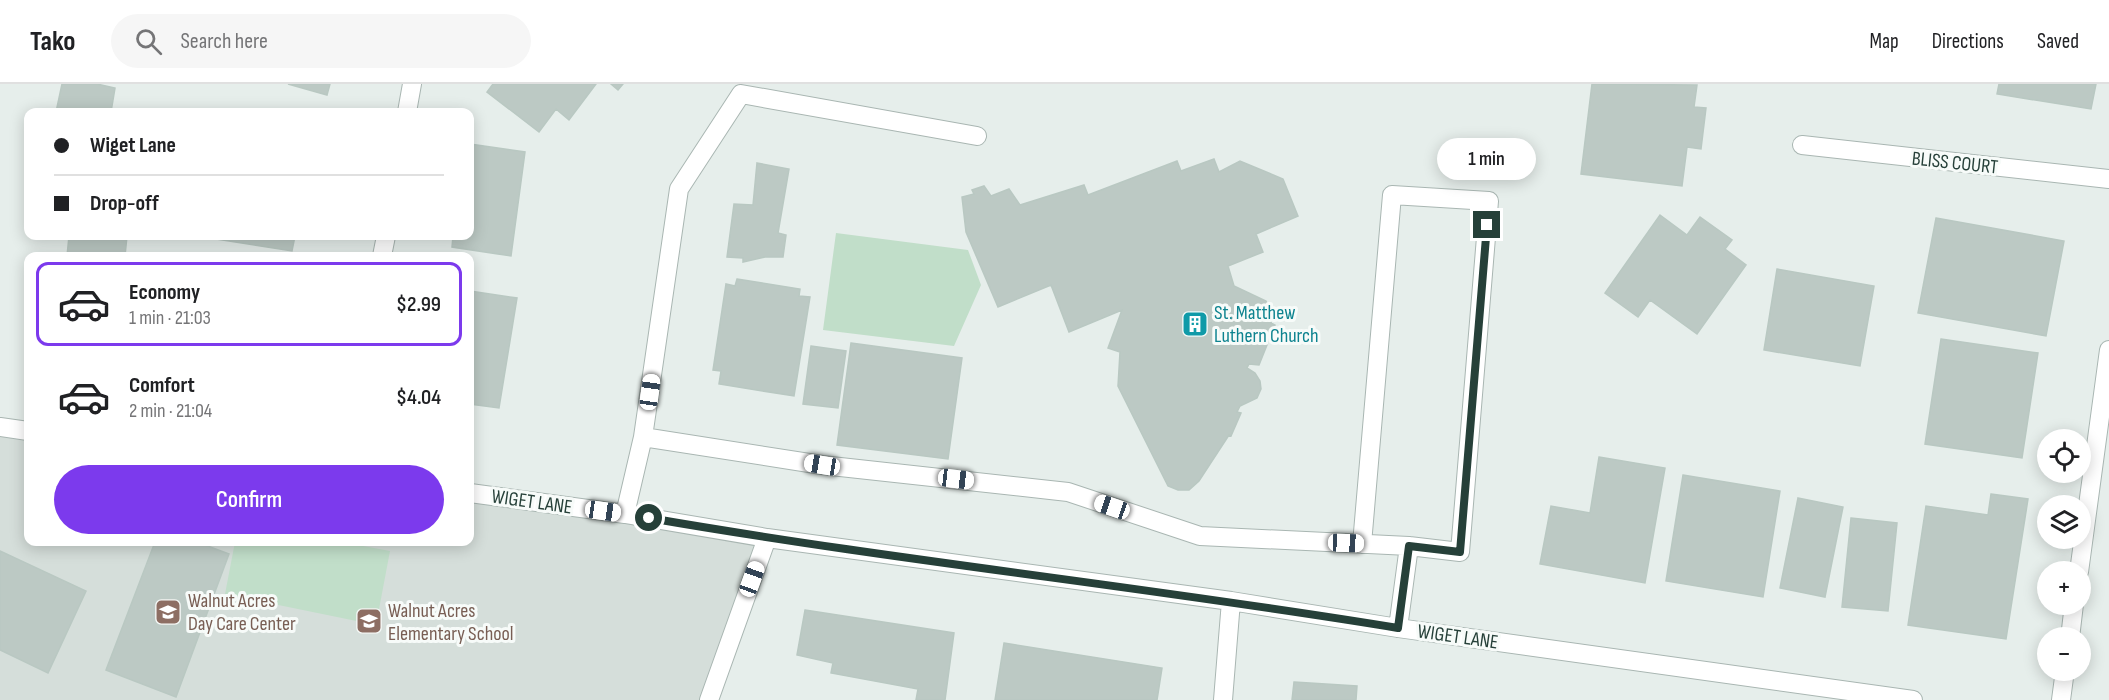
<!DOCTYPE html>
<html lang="en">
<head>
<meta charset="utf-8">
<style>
  body { margin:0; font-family:"Sofia Sans Condensed",sans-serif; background:#f6f6f6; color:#202124; height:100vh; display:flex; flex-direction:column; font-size:22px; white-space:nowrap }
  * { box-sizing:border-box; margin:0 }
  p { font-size:20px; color:#757577 }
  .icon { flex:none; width:33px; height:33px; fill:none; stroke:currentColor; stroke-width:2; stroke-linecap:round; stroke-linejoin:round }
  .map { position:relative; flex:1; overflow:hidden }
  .sheet { position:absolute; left:24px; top:168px; width:450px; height:294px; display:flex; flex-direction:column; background:#fff; border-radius:12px; box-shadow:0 3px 15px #0003 }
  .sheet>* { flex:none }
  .top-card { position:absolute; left:24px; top:24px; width:450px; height:132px; border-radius:12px; box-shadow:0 3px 15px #0003; display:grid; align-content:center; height:132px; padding:0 30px; background:#fff }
  .fabs { position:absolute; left:2037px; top:345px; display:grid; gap:12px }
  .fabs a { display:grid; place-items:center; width:54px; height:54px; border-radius:50%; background:#fff; box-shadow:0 3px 15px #0003; font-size:30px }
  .end { position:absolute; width:27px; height:27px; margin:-14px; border:8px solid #264039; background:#fff; box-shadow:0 0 0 3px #fff }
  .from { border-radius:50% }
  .bubble { position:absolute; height:42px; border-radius:21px; background:#fff; box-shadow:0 3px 15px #0003; font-size:20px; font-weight:600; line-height:42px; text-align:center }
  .car { position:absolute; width:18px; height:36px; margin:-18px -9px; border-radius:8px; box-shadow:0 0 4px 2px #0007; background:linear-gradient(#fff 24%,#345 0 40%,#fff 0 76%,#345 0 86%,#fff 0) }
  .top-card b { display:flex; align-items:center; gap:21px; height:57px; font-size:22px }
  .top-card b+b { border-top:2px solid #e0e0e0 }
  .top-card i { width:15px; height:15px; background:#202124 }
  ul { padding:10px 0 0; list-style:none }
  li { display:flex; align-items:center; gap:18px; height:84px; margin:0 12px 9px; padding:0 18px; border:3px solid transparent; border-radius:12px }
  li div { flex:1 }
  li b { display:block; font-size:22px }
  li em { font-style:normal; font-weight:600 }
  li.active { border-color:#7c3aed }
  li>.icon { width:54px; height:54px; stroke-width:1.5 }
  .button { display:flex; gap:12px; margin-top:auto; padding:12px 30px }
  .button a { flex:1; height:69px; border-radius:36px; background:#7c3aed; color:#fff; font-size:24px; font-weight:600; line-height:69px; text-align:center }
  header { display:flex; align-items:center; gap:36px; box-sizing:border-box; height:84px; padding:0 30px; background:#fff; border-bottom:2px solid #e0e0e0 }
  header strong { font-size:28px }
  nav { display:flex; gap:33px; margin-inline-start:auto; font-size:21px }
  .search { width:420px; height:54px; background:#f6f6f6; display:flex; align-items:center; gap:15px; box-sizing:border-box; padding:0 21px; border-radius:33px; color:#757577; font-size:22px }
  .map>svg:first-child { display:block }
  .built { fill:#d5deda }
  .green { fill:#c1dec9 }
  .building { fill:#bcc9c4; stroke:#b9c8c2; stroke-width:1.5 }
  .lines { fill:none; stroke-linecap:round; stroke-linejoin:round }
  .minor-casing { stroke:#a9b6b2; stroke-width:20 }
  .minor { stroke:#fff; stroke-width:18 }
  .route { stroke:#264039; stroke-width:8 }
  .labels { text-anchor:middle; stroke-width:6; stroke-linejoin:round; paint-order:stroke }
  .street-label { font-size:20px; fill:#264039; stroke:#f7fbf9 }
  .culture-label { font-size:20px; fill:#0d838f; stroke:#f7fbf9; text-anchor:start }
  .education-label { font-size:20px; fill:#785e54; stroke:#f7fbf9; text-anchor:start }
</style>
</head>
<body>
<header>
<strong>Tako</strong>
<div class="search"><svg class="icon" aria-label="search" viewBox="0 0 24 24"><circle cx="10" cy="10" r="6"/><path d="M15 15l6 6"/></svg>Search here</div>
<nav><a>Map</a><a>Directions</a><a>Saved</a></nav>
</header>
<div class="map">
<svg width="2109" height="616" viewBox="0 0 2109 616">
  <rect width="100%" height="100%" fill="#e6eeeb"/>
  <path class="built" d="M0,343L28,347V458H470V409L767,454L709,616H0Z"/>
  <path class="green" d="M836,149L968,166L981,201L954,262L823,246Z
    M235,458H342L390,467L376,541L225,510Z"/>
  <path class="building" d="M62,0H97L115,4L111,28H56Z
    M288,0H330L327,11Z
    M493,0H596L569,36L556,25L539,48L487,8Z
    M611,0H623L618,6Z
    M1592,0L1697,1L1694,23L1706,24L1701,65L1687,63L1682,102L1581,90Z
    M1999,0H2096L2091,25L1997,10Z
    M470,60L525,68L511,172L452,163L453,152H470Z
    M1214,75L1219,88L1240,77L1283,95L1298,132L1256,150L1263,168L1228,182L1234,202L1266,217L1273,232L1271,239L1275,241L1259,281L1249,280L1247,284L1255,289L1260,297L1261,305L1257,314L1240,322L1237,328L1241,329L1231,352L1229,351L1199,397L1189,406H1178L1168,402L1118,302L1120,268L1108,264L1122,226L1069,248L1051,201L998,223L966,148L962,113L974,110L972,106L984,102L991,112L1009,105L1020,121L1084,101L1088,111L1177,77L1181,87Z
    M757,79L789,85L778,149L786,151L783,173H765L743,178V174L727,173L734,120L753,121Z
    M1660,131L1687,151L1700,133L1732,156L1725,165L1746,181L1697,250L1650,216L1638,233L1605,209Z
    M1936,134L2064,157L2046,252L1918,229Z
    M69,152H127L125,172H67Z
    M197,152H295L292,167Z
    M1777,185L1874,202L1860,282L1764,266Z
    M737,195L800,205L799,212L810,213L794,312L719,300L721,287L713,286L726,200L735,202Z
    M470,207L517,214L499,324L470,320Z
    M1941,255L2038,269L2022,374L1925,360Z
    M851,259L962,274L948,375L837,361Z
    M811,262L846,267L838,324L803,320Z
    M1599,373L1665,384L1645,499L1540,480L1551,422L1590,429Z
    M1683,391L1780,407L1763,513L1666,497Z
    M1991,410L2028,415L2006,555L1908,541L1926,422L1988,431Z
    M1798,414L1843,423L1825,513L1780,504Z
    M1851,434L1897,439L1888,527L1842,523Z
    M155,458H197L229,470L176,613L106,586Z
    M0,467L86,507L48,589L0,566Z
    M805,526L954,549L945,616H916L918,605L831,589L833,579L797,571Z
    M1004,559L1162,584L1157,616H995Z
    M1294,598L1357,602L1356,616H1292Z"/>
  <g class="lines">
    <g class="minor-casing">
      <path id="minor" d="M407,28L412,0
        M1802,61L2109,95
        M382,172L386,152
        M0,343L28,347
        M643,353L822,381L1068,408L1200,452L1409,462L1460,468L1489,117L1392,111L1362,460
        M470,409L625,430L767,454L1231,517L1398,544L1913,616
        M625,430L643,353L679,105L741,10L977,52
        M2079,488L2109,266
        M1398,544L1409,462
        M2070,554L2074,520
        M709,616L767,454
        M1223,616L1231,517
        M2061,616L2065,586"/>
    </g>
    <use href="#minor" class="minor"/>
  </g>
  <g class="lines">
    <path class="route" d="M649,434C898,477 1149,503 1398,544L1409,462L1460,468L1487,141"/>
  </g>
  <defs>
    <g id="building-square" transform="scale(1.35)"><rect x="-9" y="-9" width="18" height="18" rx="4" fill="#0f9aa8" stroke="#f7fbf9"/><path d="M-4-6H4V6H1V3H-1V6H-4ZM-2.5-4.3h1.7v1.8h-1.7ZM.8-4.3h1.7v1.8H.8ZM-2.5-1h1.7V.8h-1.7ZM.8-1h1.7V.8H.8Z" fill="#fff"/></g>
    <g id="school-square" transform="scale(1.35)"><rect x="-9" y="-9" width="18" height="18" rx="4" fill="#8d6e63" stroke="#f7fbf9"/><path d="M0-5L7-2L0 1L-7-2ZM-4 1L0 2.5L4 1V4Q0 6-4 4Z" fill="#fff"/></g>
  </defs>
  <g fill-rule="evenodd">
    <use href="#building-square" x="1195" y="240"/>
    <use href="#school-square" x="168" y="528"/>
    <use href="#school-square" x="369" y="537"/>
  </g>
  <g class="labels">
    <g class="street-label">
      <text transform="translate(1955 78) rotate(6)" y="7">BLISS COURT</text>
      <text transform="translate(532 417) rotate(8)" y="7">WIGET LANE</text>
      <text transform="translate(1458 552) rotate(8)" y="7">WIGET LANE</text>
    </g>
    <g class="culture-label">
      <text x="1214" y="235">St. Matthew<tspan x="1214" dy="23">Luthern Church</tspan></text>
    </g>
    <g class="education-label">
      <text x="188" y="523">Walnut Acres<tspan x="188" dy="23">Day Care Center</tspan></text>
      <text x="388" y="533">Walnut Acres<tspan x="388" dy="23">Elementary School</tspan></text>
    </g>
  </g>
</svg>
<div class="fabs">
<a><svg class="icon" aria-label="locate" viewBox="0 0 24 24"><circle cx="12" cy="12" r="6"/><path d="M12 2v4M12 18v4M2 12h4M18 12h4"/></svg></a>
<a><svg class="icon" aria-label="layers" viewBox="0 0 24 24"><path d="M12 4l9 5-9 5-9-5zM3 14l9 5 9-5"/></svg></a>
<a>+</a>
<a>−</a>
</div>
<i class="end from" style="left:649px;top:434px"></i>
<i class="end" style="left:1487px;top:141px"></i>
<div class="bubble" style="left:1437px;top:54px;width:99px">1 min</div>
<i class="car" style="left:650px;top:308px;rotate:8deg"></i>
<i class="car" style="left:822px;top:381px;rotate:279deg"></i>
<i class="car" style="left:956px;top:395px;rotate:97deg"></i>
<i class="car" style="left:1112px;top:423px;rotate:289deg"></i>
<i class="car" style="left:603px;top:427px;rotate:98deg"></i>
<i class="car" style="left:1346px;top:459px;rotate:92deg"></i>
<i class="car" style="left:752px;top:495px;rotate:20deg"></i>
<div class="top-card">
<b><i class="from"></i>Wiget Lane</b>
<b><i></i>Drop-off</b>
</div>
<section class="sheet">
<ul>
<li class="active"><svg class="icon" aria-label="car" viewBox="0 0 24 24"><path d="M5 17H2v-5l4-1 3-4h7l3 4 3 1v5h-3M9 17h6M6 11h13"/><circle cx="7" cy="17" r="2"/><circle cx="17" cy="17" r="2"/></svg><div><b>Economy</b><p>1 min · 21:03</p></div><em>$2.99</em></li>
<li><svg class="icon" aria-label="car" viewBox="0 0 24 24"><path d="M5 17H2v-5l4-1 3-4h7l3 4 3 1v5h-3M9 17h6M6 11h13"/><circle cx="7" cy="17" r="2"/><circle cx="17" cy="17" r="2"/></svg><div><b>Comfort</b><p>2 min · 21:04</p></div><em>$4.04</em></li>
</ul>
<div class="button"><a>Confirm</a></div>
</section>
</div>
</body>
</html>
